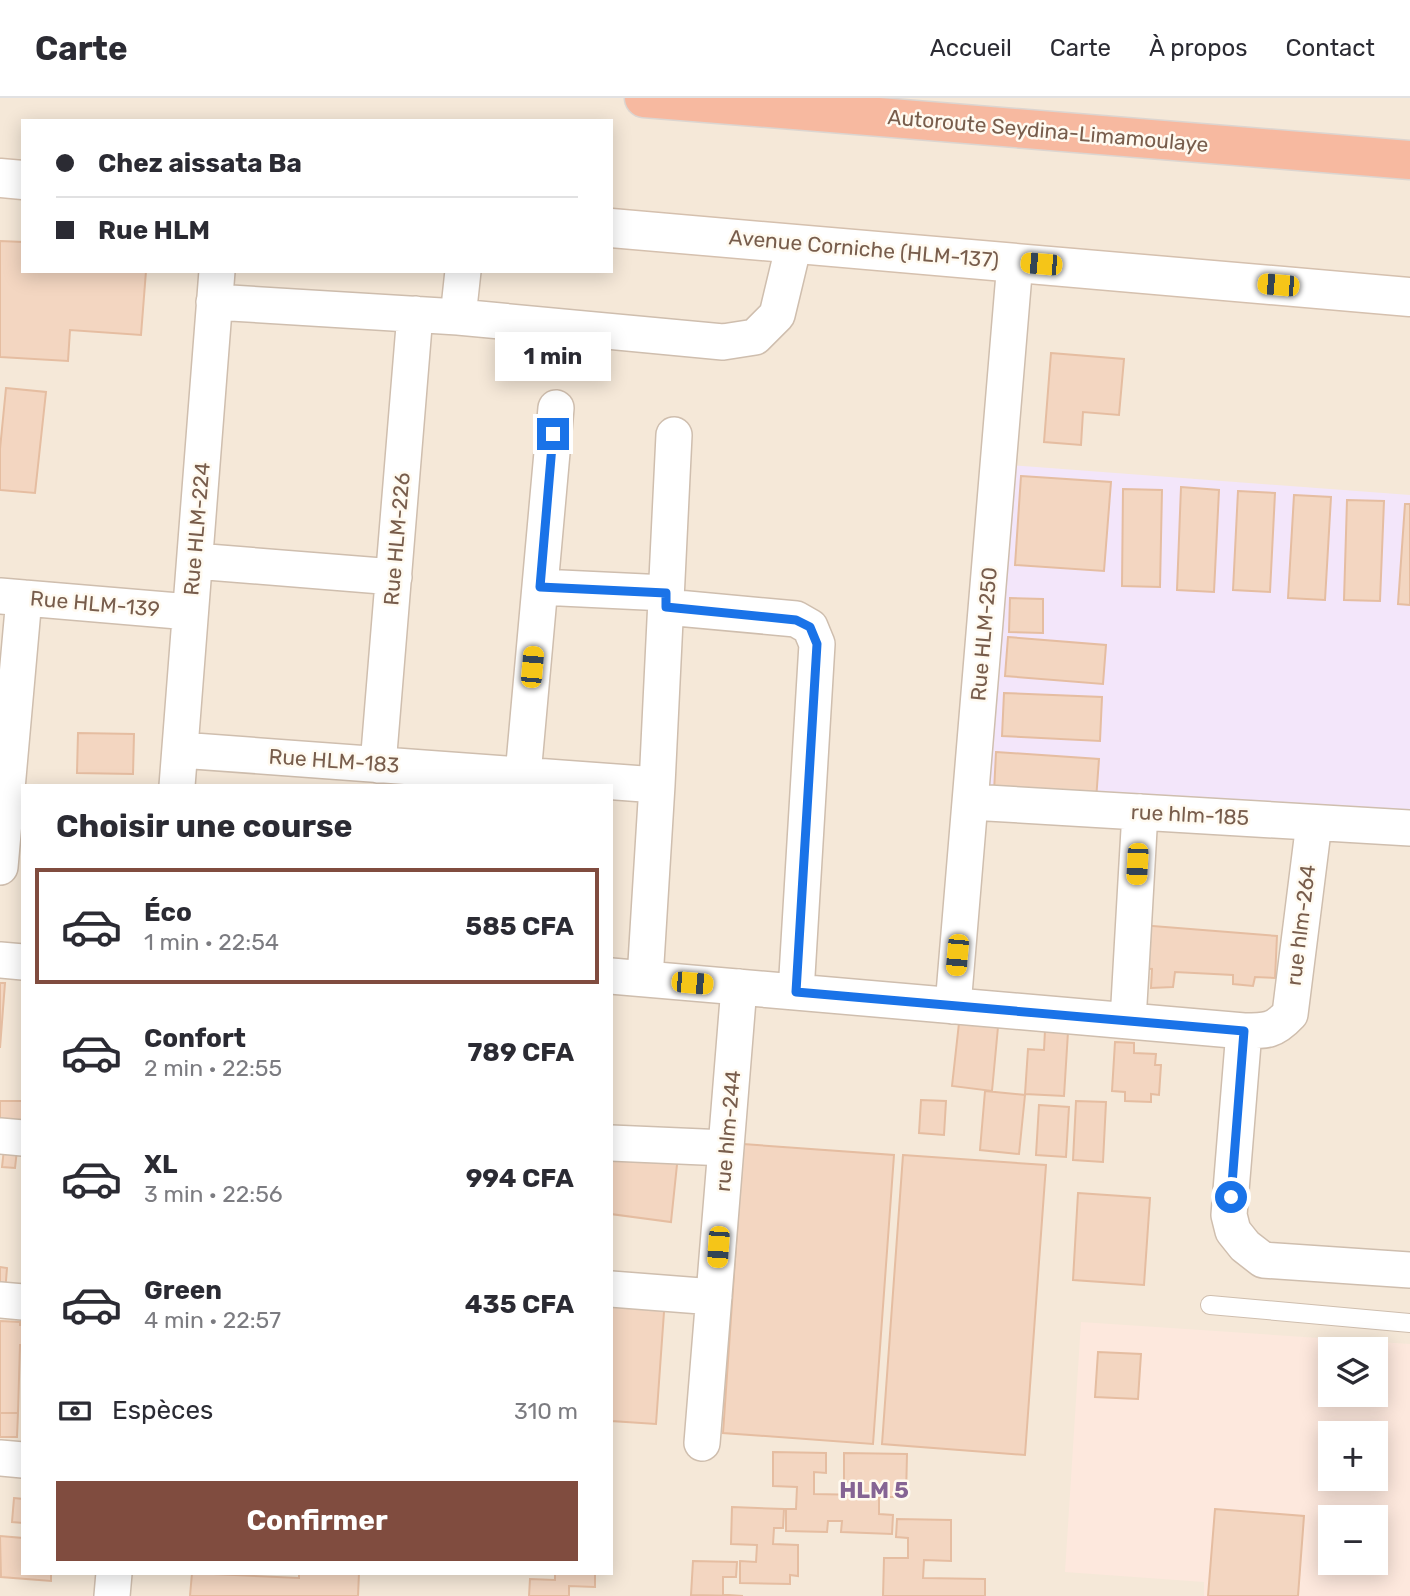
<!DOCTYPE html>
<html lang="fr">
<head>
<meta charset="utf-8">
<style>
  body { margin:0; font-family:Rubik,sans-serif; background:#f2f2f3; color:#2b2b33; height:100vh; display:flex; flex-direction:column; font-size:26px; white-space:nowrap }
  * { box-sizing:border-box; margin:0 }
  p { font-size:23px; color:#7c7c81 }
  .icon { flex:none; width:38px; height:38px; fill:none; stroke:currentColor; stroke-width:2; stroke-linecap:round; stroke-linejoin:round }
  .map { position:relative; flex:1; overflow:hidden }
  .drawer { position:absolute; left:21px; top:686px; width:592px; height:791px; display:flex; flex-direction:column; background:#fff; border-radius:0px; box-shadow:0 4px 18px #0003 }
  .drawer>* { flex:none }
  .top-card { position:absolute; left:21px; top:21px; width:592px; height:154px; border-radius:0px; box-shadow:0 4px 18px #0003; display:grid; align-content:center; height:154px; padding:0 35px; background:#fff }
  .controls { position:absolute; left:1318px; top:1239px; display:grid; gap:14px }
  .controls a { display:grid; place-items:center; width:70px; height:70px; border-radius:0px; background:#fff; box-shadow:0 4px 18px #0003; font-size:35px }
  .end { position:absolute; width:32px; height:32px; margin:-16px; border:9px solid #1a73e8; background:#fff; box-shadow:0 0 0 4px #fff }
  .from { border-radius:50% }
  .bubble { position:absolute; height:49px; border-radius:0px; background:#fff; box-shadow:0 4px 18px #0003; font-size:23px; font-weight:700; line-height:49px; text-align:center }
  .car { position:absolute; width:21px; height:42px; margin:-21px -10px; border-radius:9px; box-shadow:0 0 5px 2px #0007; background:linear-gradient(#f5c518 24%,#345 0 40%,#f5c518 0 76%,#345 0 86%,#f5c518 0) }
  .top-card b { display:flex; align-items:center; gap:24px; height:66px; font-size:26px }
  .top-card b+b { border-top:2px solid #e1e1e2 }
  .top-card i { width:18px; height:18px; background:#2b2b33 }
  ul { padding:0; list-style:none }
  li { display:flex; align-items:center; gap:21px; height:116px; margin:0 14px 10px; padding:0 21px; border:4px solid transparent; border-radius:0px }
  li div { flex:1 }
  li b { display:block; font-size:26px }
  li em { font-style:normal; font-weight:700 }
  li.on { border-color:#804c3f }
  li>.icon { width:63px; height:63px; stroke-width:1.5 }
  h2 { padding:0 35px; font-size:32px; line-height:84px }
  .pay { display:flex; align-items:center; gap:18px; height:77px; padding:0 35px; font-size:26px }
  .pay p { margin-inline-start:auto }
  .primary-button { display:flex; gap:14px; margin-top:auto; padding:14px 35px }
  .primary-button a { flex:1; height:80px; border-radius:0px; background:#804c3f; color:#fff; font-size:28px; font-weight:700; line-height:80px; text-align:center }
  header { display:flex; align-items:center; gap:42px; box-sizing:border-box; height:98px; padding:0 35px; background:#fff; border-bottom:2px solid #e1e1e2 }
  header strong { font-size:33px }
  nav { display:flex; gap:38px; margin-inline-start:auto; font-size:24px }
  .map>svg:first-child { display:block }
  .residential { fill:#f5e8d8; fill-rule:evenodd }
  .commercial { fill:#fde8dd; fill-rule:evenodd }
  .education { fill:#f3e6fa }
  .building { fill:#f3d6c1; stroke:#e5bda1; stroke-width:2 }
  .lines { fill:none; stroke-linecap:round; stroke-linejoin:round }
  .lane-casing { stroke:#cfbeae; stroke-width:20 }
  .street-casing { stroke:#cfbeae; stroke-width:38 }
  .secondary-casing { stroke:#d5c0ae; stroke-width:41 }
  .highway-casing { stroke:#dcd5d0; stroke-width:41 }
  .lane { stroke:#fff; stroke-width:18 }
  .street { stroke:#fff; stroke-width:35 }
  .secondary { stroke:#fff; stroke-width:38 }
  .highway { stroke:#f7b9a0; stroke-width:38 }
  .route { stroke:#1a73e8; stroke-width:9 }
  .labels { text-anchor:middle; stroke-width:5; stroke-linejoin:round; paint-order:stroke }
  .street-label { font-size:21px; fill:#785d4c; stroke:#fffaf0 }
  .neighbourhood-label { font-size:23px; font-weight:bold; fill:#856494; stroke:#fffaf0 }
</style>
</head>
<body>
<header>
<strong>Carte</strong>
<nav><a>Accueil</a><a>Carte</a><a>À propos</a><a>Contact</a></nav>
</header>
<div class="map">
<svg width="1410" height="1498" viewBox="0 0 1410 1498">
  <rect width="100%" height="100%" fill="#fdf6e9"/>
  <path class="residential" d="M0,0H1410V1498H0ZM23,23H611V173H23ZM23,688H611V1475H23ZM1330,1251H1376V1297H1330ZM1330,1335H1376V1381H1330ZM1330,1419H1376V1465H1330Z"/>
  <path class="commercial" d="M1081,1224L1410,1246V1498H1204V1484L1065,1474ZM1330,1251H1376V1297H1330ZM1330,1335H1376V1381H1330ZM1330,1419H1376V1465H1330Z"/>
  <path class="education" d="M1009,367L1410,397V721L983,693Z"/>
  <path class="building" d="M0,143L23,144V173H146L141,237L70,232L68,263L0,259Z
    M1051,255L1124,261L1119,317L1083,314L1081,347L1044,344Z
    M6,290L46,294L35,395L0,392V351Z
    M1021,378L1111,384L1104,473L1015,467Z
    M1181,389L1219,392L1214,494L1177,492Z
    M1123,391L1162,392L1160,489L1122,488Z
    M1238,393L1275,395L1270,494L1233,492Z
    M1294,397L1331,399L1325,502L1288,500Z
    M1347,402L1384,403L1380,503L1344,502Z
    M1405,406H1410V507L1398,506Z
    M1010,500L1043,501V535L1009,534Z
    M1008,539L1106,547L1103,586L1005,578Z
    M1004,595L1102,599L1100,643L1002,638Z
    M78,635L134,636L133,676L77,675Z
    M996,654L1099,661L1096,702L994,694Z
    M1140,827L1277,838L1275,880L1255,879L1253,888L1233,886V877L1175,874L1173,889L1151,890L1152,871L1136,870Z
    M0,885H5L0,950Z
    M959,925L998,929L992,993L952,988Z
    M1045,932L1068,934L1064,998L1025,996L1028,951L1044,952Z
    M1115,944L1134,945V955L1156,956L1155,967H1161L1159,997L1151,996V1004L1125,1003V994L1112,993Z
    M985,993L1025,997L1019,1056L980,1052Z
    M921,1002L946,1003L944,1037L919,1035Z
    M0,1003H23V1034L0,1032Z
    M1076,1003L1106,1004L1103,1064L1073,1062Z
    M1039,1007L1069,1009L1066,1059L1036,1057Z
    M743,1046L894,1057L873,1346L723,1335Z
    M611,1049L678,1057L671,1124L611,1116Z
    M4,1051L17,1052L15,1070L2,1069Z
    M903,1057L1046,1067L1025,1357L882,1346Z
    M1078,1095L1150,1100L1144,1187L1073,1182Z
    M0,1169L7,1170L5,1195H0Z
    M611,1196L665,1200L656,1326L611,1323Z
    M0,1223L20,1224V1227H23V1247H20L18,1315H0Z
    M1098,1254L1141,1256L1138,1301L1095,1299Z
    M0,1315H18L17,1339H0Z
    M773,1354L826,1355V1375L814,1374V1396L864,1397V1384H844V1355L907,1356L906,1399H879V1416L893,1417L892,1436L841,1434L842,1423H828L827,1434L786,1433V1411H796L797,1389L773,1388Z
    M14,1400L23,1401V1425L12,1424Z
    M732,1409L784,1411L783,1430H774L773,1446L798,1447V1478L790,1477V1486L740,1485V1463L756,1464L757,1447L731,1446Z
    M1215,1411L1304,1418L1298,1498H1208Z
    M897,1421L951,1422V1463L924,1462L923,1480L985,1481V1498H883L884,1460H908V1440L896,1439Z
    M0,1438L23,1440V1475H51V1483L1,1479Z
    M693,1463L737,1464L736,1479H723V1497L743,1498L691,1497Z
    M192,1475L299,1480V1475H359L358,1498H190Z
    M555,1475H595V1489L569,1488V1498H529L530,1481L555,1482Z"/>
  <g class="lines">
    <g class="lane-casing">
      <path id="lane" d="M1210,1207L1410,1225"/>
    </g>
    <g class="street-casing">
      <path id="street" d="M214,204L458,219L723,244L755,239L777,217L794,146
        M458,219L463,173
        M195,463L394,479
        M540,489L666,495
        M0,498L190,514
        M666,509L796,521L810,529L817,546L796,894
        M180,652L657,687
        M378,667L415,216
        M523,677L556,310
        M177,688L217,173
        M970,704L1410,730
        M0,769L24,500
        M0,862L23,864
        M611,878L1244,933C1267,933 1274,933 1290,916L1314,725
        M645,881L657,687L674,337
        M953,908L1015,164
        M1128,923L1140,714
        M1244,933L1229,1117L1233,1133L1245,1148L1263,1162L1410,1172
        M0,1038L23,1040
        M611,1045L726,1050
        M611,1191L714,1199
        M0,1202L23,1204
        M702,1345L739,889
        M0,1360L23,1362
        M112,1498L114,1475"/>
    </g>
    <g class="secondary-casing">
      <path id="secondary" d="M0,80L23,82
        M611,130L1410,199"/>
    </g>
    <g class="highway-casing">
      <path id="highway" d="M644,0L1410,62"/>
    </g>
    <use href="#lane" class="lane"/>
    <use href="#street" class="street"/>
    <use href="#secondary" class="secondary"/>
    <use href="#highway" class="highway"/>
  </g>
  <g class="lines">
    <path class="route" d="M553,336L540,489L666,495V509L796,522L810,529L817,546L796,894L1244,933L1231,1099"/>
  </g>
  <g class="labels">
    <g class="street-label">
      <text transform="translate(1048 33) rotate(5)" y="7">Autoroute Seydina-Limamoulaye</text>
      <text transform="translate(864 151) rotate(5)" y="7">Avenue Corniche (HLM-137)</text>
      <text transform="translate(197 431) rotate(-85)" y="7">Rue HLM-224</text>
      <text transform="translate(397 441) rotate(-85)" y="7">Rue HLM-226</text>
      <text transform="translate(95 506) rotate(5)" y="7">Rue HLM-139</text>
      <text transform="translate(984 536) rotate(-85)" y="7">Rue HLM-250</text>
      <text transform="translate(334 663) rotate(4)" y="7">Rue HLM-183</text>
      <text transform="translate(1190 717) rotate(3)" y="7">rue hlm-185</text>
      <text transform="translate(1301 827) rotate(-83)" y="7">rue hlm-264</text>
      <text transform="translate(728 1033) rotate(-85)" y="7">rue hlm-244</text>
    </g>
    <g class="neighbourhood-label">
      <text x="874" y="1400">HLM 5</text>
    </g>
  </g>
</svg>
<div class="controls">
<a><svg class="icon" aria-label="layers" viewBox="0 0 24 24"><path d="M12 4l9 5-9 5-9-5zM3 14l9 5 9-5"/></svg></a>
<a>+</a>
<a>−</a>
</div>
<i class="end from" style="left:1231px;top:1099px"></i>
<i class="end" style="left:553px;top:336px"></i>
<div class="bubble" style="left:495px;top:234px;width:116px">1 min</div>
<i class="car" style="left:1041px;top:166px;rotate:275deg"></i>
<i class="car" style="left:1278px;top:187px;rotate:275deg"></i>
<i class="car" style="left:532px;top:569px;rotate:5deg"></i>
<i class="car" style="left:1137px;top:766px;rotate:183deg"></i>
<i class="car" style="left:957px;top:857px;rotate:185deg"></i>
<i class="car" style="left:692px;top:885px;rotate:95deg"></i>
<i class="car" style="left:718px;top:1149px;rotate:184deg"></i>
<div class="top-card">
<b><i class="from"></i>Chez aissata Ba</b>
<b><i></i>Rue HLM</b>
</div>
<section class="drawer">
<h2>Choisir une course</h2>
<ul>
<li class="on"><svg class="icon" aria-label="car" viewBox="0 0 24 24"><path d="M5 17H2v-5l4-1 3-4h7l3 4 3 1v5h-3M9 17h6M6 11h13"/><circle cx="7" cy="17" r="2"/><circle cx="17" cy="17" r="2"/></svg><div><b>Éco</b><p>1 min · 22:54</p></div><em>585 CFA</em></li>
<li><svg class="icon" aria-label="car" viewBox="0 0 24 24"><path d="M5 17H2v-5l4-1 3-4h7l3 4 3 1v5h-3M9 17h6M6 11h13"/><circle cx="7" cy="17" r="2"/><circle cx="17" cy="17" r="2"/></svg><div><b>Confort</b><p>2 min · 22:55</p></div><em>789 CFA</em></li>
<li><svg class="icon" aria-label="car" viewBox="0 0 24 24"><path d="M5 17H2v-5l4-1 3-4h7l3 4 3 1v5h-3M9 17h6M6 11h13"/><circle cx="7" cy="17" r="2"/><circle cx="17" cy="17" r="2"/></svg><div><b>XL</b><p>3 min · 22:56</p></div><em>994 CFA</em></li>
<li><svg class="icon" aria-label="car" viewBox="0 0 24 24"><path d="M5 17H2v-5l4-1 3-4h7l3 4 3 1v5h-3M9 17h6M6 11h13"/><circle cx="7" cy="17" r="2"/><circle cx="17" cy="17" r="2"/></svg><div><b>Green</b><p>4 min · 22:57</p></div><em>435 CFA</em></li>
</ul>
<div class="pay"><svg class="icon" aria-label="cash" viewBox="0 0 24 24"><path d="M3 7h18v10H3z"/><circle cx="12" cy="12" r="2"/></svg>Espèces<p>310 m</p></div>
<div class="primary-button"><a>Confirmer</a></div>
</section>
</div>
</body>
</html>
